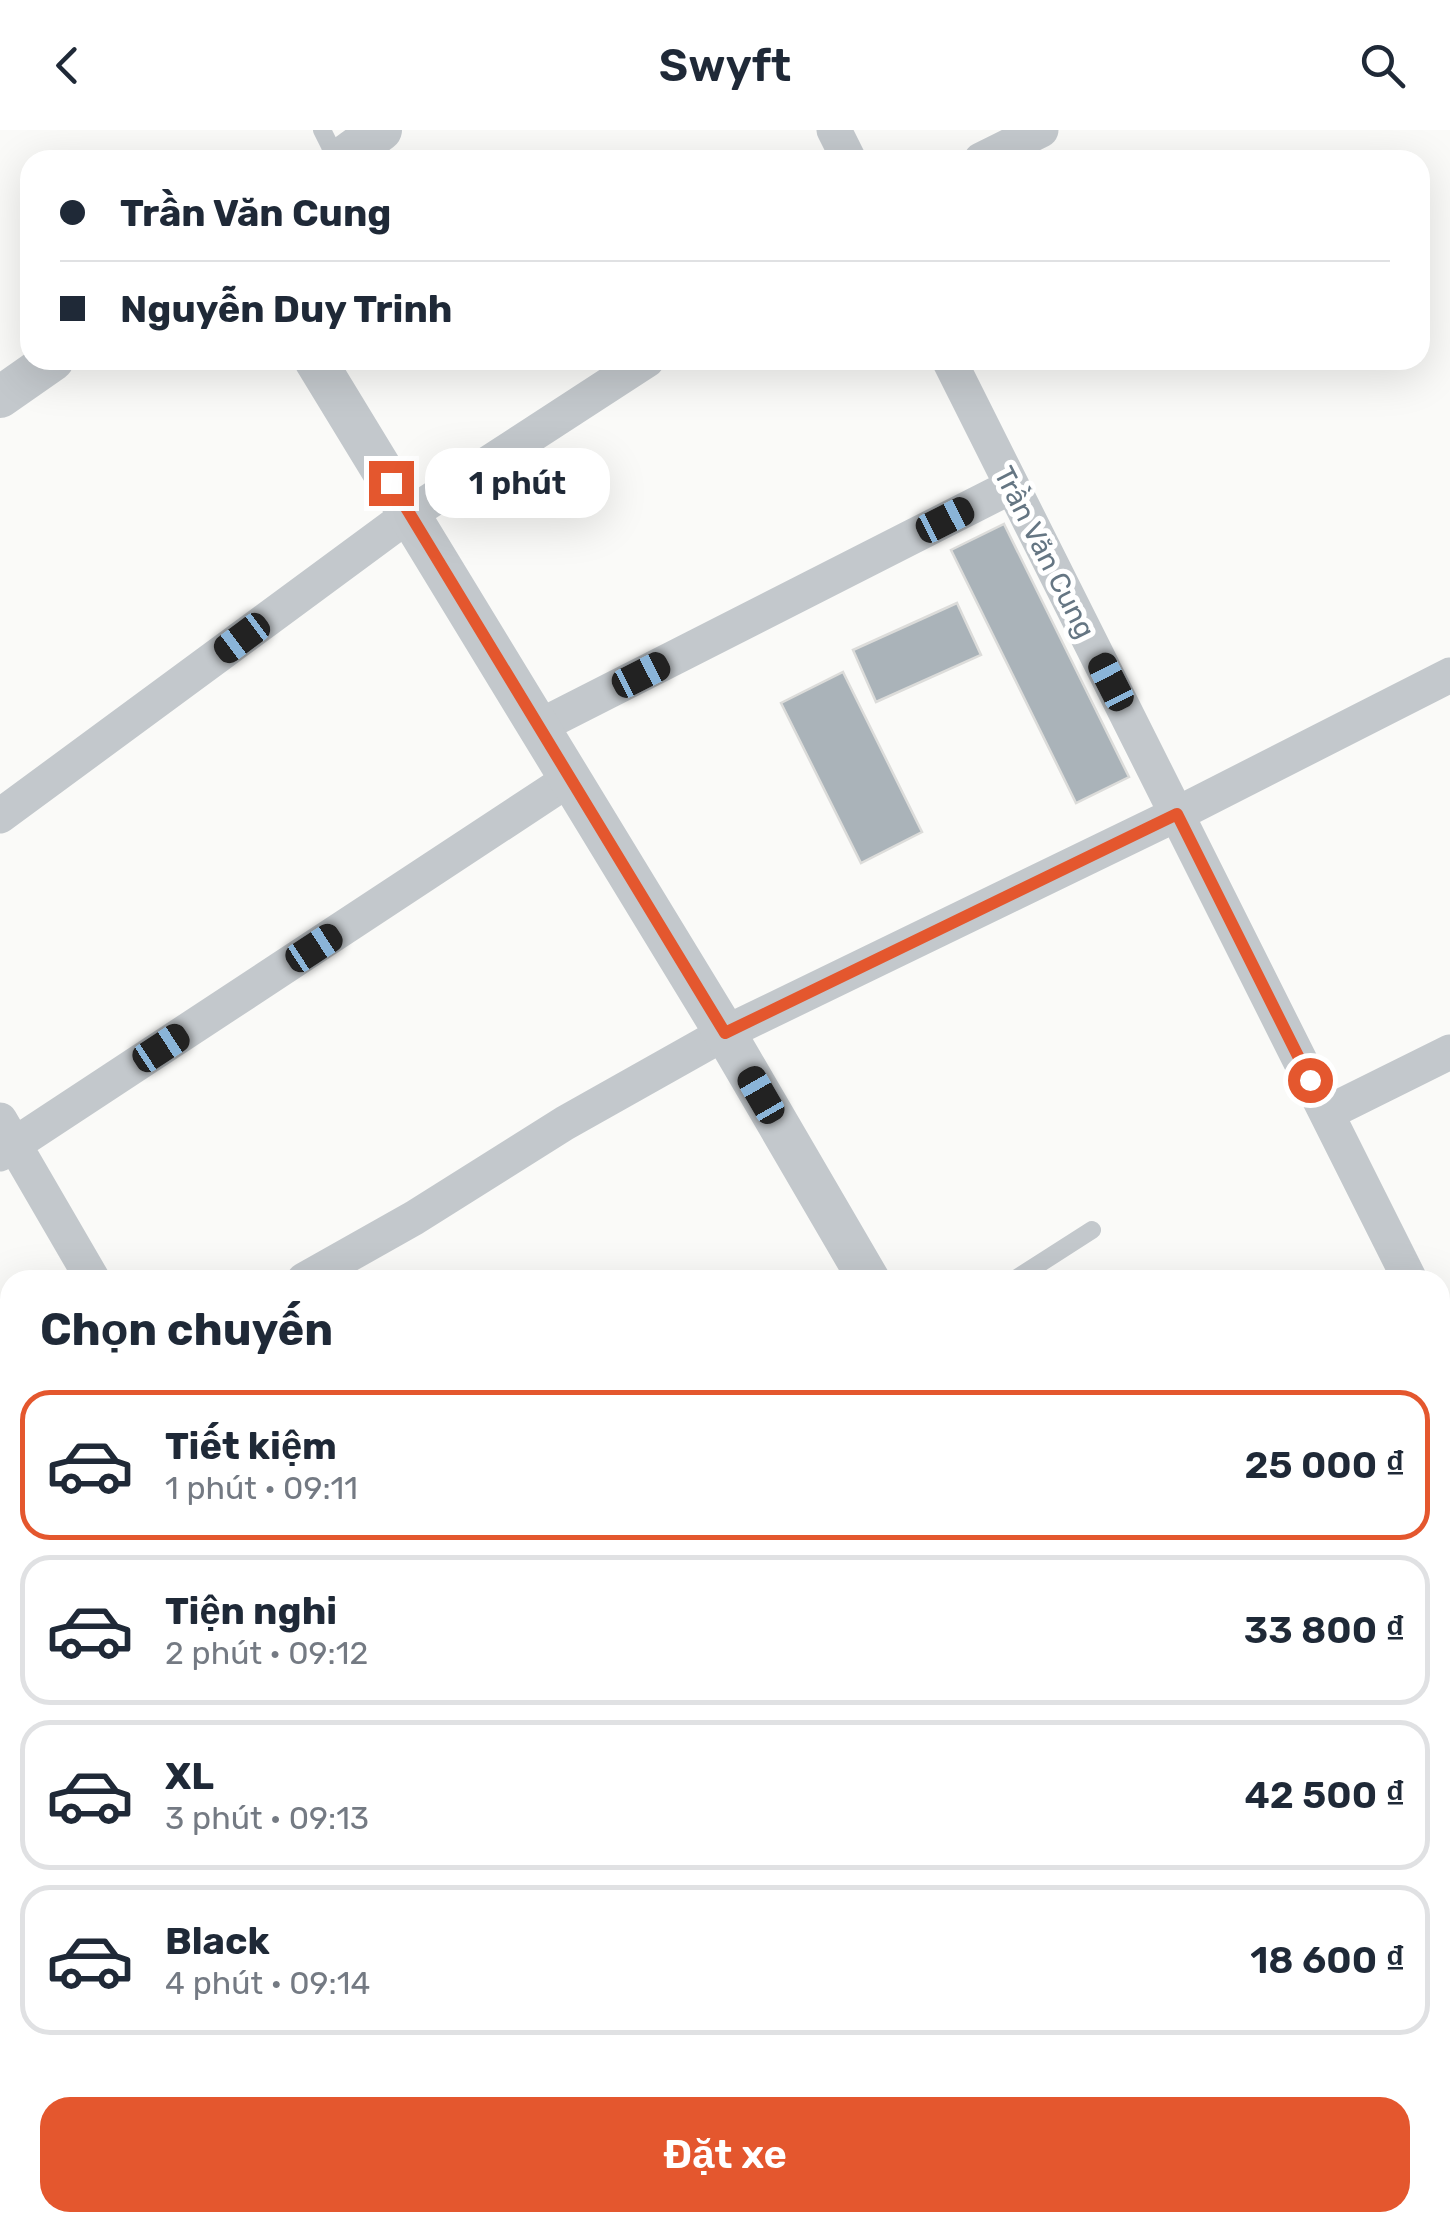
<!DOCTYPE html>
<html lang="vi">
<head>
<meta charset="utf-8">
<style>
  body { margin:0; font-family:Rubik,sans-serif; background:#f2f2f3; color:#1f2937; height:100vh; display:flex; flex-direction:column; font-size:38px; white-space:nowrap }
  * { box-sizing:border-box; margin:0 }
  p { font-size:32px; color:#747a83 }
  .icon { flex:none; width:55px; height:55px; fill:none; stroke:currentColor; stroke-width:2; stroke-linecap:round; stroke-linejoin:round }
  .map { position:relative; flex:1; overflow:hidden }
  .drawer { position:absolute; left:0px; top:1140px; width:1450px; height:962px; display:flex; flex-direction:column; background:#fff; border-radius:30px 30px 0 0; box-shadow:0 10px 40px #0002 }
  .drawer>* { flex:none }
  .hud { position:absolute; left:20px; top:20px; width:1410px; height:220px; border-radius:30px; box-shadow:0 10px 40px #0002; display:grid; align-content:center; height:220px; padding:0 40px; background:#fff }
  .end { position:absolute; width:45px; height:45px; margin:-22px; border:12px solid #e4572e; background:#fff; box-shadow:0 0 0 5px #fff }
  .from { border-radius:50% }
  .bubble { position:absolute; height:70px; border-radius:30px; background:#fff; box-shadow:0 10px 40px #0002; font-size:32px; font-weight:600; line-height:70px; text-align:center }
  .car { position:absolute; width:30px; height:60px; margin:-30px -15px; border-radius:12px; box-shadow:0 0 8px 2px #0007; background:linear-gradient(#222 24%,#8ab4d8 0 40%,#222 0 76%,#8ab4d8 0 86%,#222 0) }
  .hud b { display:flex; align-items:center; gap:35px; height:95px; font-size:38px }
  .hud b+b { border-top:2px solid #e0e1e3 }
  .hud i { width:25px; height:25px; background:#1f2937 }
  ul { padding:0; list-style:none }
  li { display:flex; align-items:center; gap:30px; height:150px; margin:0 20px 15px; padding:0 20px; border:5px solid #e0e1e3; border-radius:30px }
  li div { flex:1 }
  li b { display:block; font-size:38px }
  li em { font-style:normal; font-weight:600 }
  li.selected { border-color:#e4572e }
  li>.icon { width:90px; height:90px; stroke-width:1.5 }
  h2 { padding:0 40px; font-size:45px; line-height:120px }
  .cta { display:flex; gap:20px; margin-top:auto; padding:20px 40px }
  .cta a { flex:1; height:115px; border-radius:30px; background:#e4572e; color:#fff; font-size:40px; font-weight:600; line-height:115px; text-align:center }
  header { display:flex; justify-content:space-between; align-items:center; height:130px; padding:0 40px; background:#fff; font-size:45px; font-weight:600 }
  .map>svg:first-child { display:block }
  .building { fill:#aab3b9; stroke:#dcdcda; stroke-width:2.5 }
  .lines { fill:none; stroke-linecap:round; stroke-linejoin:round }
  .service { stroke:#c3c8cc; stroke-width:18 }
  .minor { stroke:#c3c8cc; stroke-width:35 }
  .tertiary { stroke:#c3c8cc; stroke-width:42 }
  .route { stroke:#e4572e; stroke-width:12 }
  .labels { text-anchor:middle; stroke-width:10; stroke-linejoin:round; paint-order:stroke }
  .street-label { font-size:28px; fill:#657683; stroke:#fff }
</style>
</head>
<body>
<header><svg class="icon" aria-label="back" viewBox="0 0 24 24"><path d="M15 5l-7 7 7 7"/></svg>Swyft<svg class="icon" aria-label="search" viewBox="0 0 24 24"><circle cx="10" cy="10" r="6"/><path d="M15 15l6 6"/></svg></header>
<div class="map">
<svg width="1450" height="2101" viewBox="0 0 1450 2101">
  <rect width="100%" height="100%" fill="#fafaf8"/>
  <path class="building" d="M1004,394L1129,647L1076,673L951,420Z
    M957,473L981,525L876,572L853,520Z
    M843,542L922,702L861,733L781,573Z"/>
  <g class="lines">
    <path class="service" d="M322,0L337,30
      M1014,1150L1092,1100"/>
    <path class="minor" d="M834,0L849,30
      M981,30L1041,0
      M949,230L1410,1150
      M540,596L1012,356
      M0,686L410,384L647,230
      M1327,983L1450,922
      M0,990L93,1150
      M0,1024L571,648
      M304,1150L414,1088L565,993L725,903L1177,684L1450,545
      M1440,1209L1450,1229
      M0,1673H2
      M0,1925L10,1921
      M664,2092L669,2101
      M975,2092L981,2101"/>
    <path class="tertiary" d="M340,30L381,0
      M315,230L725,903L869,1150
      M0,267L53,230
      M1440,1625L1450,1621
      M1439,2092L1444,2101
      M372,2101L392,2092"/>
  </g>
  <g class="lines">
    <path class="route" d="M391,353L725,903L1177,684L1310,950"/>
  </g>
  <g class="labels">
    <g class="street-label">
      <text transform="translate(1045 422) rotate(63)" y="10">Trần Văn Cung</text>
    </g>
  </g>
</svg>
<i class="end from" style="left:1310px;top:950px"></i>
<i class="end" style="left:391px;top:353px"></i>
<div class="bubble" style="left:425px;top:318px;width:185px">1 phút</div>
<i class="car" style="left:945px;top:390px;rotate:63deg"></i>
<i class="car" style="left:242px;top:508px;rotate:233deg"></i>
<i class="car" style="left:641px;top:545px;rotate:63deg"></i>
<i class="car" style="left:1111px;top:552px;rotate:333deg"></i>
<i class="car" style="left:314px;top:818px;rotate:57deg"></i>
<i class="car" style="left:161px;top:918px;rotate:57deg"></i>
<i class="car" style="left:761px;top:965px;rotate:330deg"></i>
<div class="hud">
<b><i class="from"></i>Trần Văn Cung</b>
<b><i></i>Nguyễn Duy Trinh</b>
</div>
<section class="drawer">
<h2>Chọn chuyến</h2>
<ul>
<li class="selected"><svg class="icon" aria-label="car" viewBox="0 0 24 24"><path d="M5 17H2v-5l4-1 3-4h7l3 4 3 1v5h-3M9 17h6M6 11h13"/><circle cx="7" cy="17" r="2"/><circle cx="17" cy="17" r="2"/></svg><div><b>Tiết kiệm</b><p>1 phút · 09:11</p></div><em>25 000 ₫</em></li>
<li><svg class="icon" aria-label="car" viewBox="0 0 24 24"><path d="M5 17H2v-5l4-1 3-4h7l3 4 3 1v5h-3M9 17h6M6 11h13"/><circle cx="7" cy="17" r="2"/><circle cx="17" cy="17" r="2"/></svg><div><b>Tiện nghi</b><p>2 phút · 09:12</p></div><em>33 800 ₫</em></li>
<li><svg class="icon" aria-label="car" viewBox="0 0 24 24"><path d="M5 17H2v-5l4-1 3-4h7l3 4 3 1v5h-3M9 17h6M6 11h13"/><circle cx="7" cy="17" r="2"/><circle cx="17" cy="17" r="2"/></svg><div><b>XL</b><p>3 phút · 09:13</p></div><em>42 500 ₫</em></li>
<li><svg class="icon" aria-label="car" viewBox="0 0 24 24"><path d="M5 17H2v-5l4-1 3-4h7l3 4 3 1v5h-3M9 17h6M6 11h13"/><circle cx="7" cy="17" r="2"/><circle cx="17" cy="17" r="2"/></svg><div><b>Black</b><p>4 phút · 09:14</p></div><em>18 600 ₫</em></li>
</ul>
<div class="cta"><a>Đặt xe</a></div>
</section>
</div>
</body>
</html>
